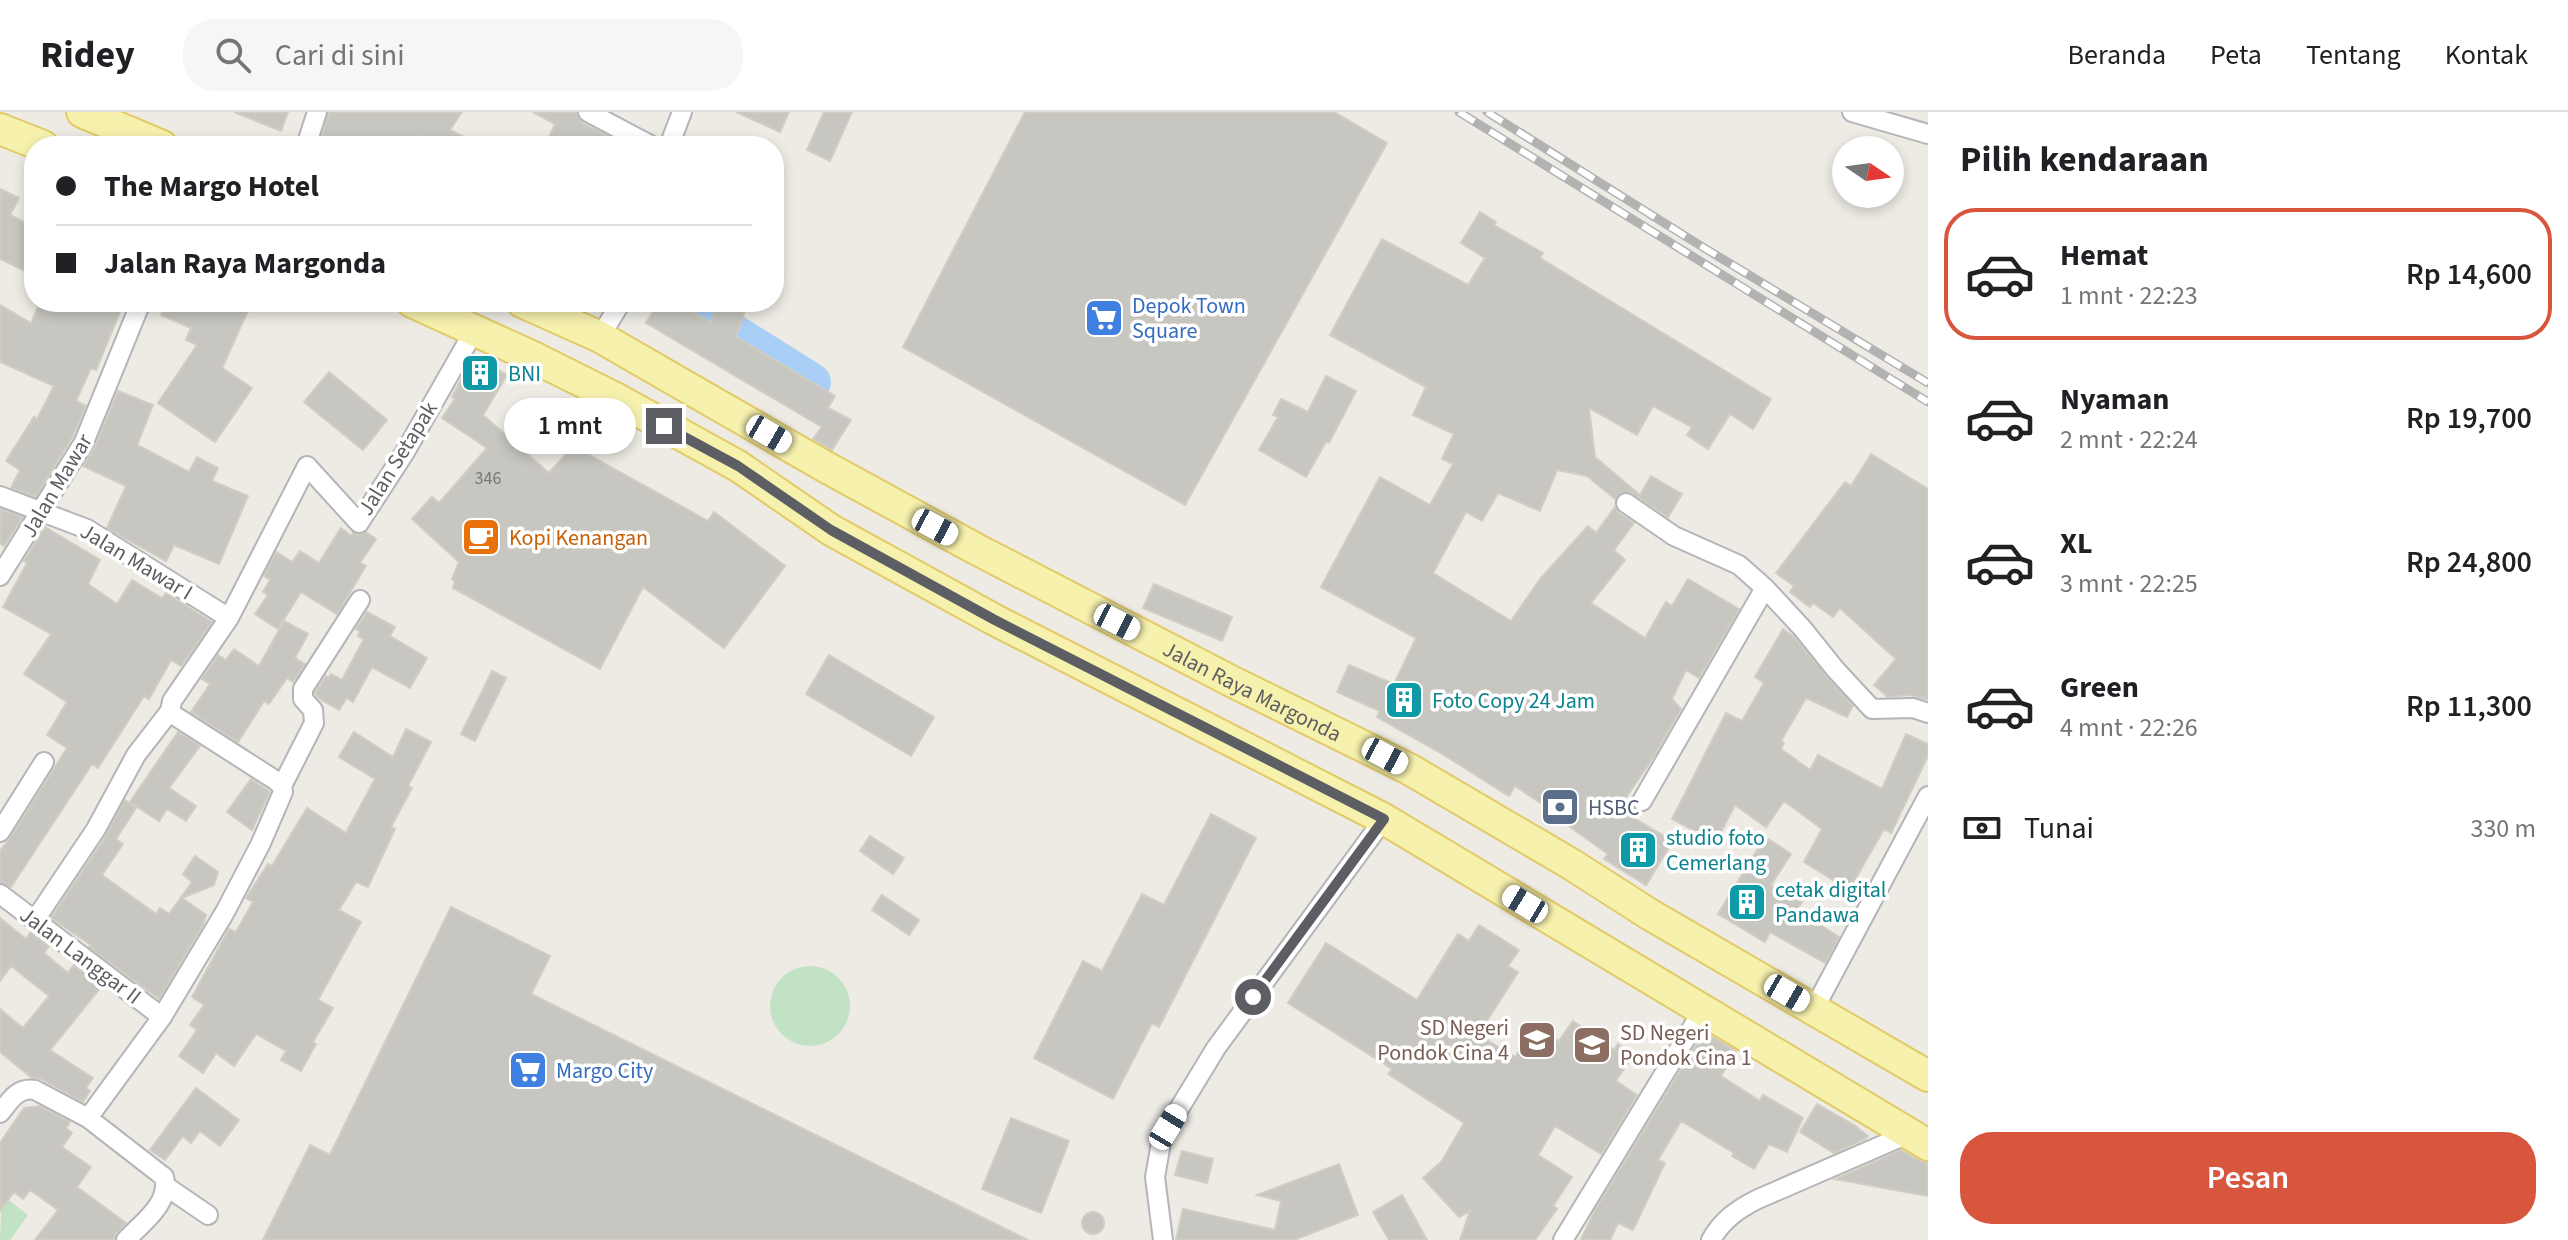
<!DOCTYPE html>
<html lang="id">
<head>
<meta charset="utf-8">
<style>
  body { margin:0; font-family:"Source Sans 3",sans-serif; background:#f6f6f6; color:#202124; height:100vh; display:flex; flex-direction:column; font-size:30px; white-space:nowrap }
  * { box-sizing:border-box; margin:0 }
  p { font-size:26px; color:#757577 }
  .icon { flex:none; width:44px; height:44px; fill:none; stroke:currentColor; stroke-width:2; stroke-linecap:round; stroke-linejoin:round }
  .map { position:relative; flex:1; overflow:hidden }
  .side { display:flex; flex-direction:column; background:#fff; width:640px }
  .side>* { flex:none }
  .guide { position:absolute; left:24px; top:24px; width:760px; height:176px; border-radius:32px; box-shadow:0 4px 12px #0003; display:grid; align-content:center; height:176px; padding:0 32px; background:#fff }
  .needle { width:52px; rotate:103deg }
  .buttons { position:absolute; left:1832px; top:24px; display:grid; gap:16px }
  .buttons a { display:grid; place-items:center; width:72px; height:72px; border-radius:50%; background:#fff; box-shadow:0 4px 12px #0003; font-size:40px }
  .end { position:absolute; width:36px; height:36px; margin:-18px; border:10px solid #5c5e63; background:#fff; box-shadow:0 0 0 4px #fff }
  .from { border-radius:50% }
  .bubble { position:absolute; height:56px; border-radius:28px; background:#fff; box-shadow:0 4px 12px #0003; font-size:26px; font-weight:600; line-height:56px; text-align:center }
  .car { position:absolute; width:24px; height:48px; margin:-24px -12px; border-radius:10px; box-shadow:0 0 6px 2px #0007; background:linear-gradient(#fff 24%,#345 0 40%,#fff 0 76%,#345 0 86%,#fff 0) }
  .guide b { display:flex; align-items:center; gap:28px; height:76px; font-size:30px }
  .guide b+b { border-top:2px solid #e0e0e0 }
  .guide i { width:20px; height:20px; background:#202124 }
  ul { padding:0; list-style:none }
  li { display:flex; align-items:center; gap:24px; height:132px; margin:0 16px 12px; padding:0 16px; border:4px solid transparent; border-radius:32px }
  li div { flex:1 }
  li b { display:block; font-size:30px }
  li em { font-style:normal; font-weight:600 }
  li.selected { border-color:#d8563e }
  li>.icon { width:72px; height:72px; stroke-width:1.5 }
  h2 { padding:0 32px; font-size:36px; line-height:96px }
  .pay { display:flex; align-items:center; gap:20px; height:88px; padding:0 32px; font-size:30px }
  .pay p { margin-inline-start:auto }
  .cta { display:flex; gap:16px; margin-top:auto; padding:16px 32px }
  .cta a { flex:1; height:92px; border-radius:32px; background:#d8563e; color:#fff; font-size:32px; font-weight:600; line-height:92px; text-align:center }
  header { display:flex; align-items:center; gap:48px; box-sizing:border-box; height:112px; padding:0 40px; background:#fff; border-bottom:2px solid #e0e0e0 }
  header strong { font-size:38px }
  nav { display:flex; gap:44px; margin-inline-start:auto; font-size:28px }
  .search { width:560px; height:72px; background:#f6f6f6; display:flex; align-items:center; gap:20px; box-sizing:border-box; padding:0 28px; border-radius:32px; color:#757577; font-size:30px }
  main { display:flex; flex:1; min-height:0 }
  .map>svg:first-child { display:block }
  .green { fill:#c2e2c5 }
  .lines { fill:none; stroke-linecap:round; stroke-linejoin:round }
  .river { stroke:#aacff6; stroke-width:38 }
  .building { fill:#c8c6c0; stroke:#d1cdc2; stroke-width:2 }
  .street-casing { stroke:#b4b5b9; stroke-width:22 }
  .primary-casing { stroke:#e3ca66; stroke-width:34 }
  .street { stroke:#fff; stroke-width:18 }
  .primary { stroke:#f7f1ae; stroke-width:30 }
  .rail-casing { stroke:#b2b2b3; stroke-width:9 }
  .rail { stroke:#fff; stroke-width:6; stroke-dasharray:18; stroke-linecap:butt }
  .route { stroke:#5c5e63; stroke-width:10 }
  .labels { text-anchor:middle; stroke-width:7; stroke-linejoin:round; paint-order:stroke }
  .number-label { font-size:18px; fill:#77787a }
  .shop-label { font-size:22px; fill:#366cbe; stroke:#fff; text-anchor:start }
  .culture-label { font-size:22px; fill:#0d838f; stroke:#fff; text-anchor:start }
  .street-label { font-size:22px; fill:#5c5e63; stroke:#fff }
  .food-label { font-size:22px; fill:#c56008; stroke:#fff; text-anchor:start }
  .service-label { font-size:22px; fill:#4e5e75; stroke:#fff; text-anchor:start }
  .education-label { font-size:22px; fill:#785e54; stroke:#fff; text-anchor:end }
</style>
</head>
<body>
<header>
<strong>Ridey</strong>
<div class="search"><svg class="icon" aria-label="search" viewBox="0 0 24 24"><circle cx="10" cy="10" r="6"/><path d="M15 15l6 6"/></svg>Cari di sini</div>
<nav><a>Beranda</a><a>Peta</a><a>Tentang</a><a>Kontak</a></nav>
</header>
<main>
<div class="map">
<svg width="1928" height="1128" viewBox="0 0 1928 1128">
  <rect width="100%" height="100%" fill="#edebe4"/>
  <path class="green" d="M770 894a40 40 0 1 1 80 0a40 40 0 1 1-80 0Z
    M2,1083L28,1103L10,1128H0Z"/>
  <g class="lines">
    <path class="river" d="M387,0L411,24L427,34
      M684,190L812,270"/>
  </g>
  <path class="building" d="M234,0H288L281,19Z
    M329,0H462L450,18L482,34H440L423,23L417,34H319Z
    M533,0H576L582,11L618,29L616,34H545L555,12Z
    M736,0H789L780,20Z
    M824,0H852L830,49L807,38Z
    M1025,0H1334L1387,31L1185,393L903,235Z
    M0,77L19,86L10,103L34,115V150L29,161L0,147Z
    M1480,100L1496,110L1494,113L1543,141L1540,146L1771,287L1753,317L1730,302L1708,337L1687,323L1692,315L1653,294L1637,323L1589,296L1595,345L1640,383L1651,364L1682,382L1668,405L1632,381L1622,380L1615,387L1587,364L1557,358L1540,399L1498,381L1482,409L1466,400L1433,461L1511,509L1540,467L1588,414L1596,421L1615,395L1619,401L1634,411L1614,438L1625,448L1591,491L1645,526L1666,490L1672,494L1688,467L1739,497L1699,566L1686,558L1672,587L1681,597L1651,649L1625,687L1632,696L1627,702L1673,729L1646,773L1604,747L1608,742L1566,712L1568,709L1515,674L1509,684L1444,643L1377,605L1380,599L1337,580L1349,553L1394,572L1416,526L1321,475L1380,365L1430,393L1453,352L1442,347L1454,322L1413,303L1426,275L1330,223L1382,127L1468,173L1485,146L1461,131Z
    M40,190H124L96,258L91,256L76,289L86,294L73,324L36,385L11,376L20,358L6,349L34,305L37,307L54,274L0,250V193L31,211Z
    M167,190H252L222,256L252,276L215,330L158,291L197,233L186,228L191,216L161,203Z
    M659,190H677L711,211L719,190H748L736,225L835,284L828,296L851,308L832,338L813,327L822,315L646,211Z
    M474,243L507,263L483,303L549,361L573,334L708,409L714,400L785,454L724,536L643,475L600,557L453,476L455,469L452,467L459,450L412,407L432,385L439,391L487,336L442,306L455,287L452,285Z
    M329,260L387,308L363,338L304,290Z
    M1326,264L1356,279L1329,331L1326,330L1306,365L1259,338L1278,305L1273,303L1281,287L1308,300Z
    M118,279L153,293L137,333L189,360L197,345L218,356L212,369L248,384L219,452L174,433L166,449L107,416L126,374L83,354L95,335Z
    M1871,342L1928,377V588L1910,583L1888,585L1874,573L1896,547L1840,496L1833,505L1813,491L1810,495L1790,480L1794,474L1776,461L1845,370L1851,374Z
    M1,397L23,405L4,434L0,431Z
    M45,415L100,448L88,472L117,492L132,468L162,486L166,481L212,510L181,554L171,548L149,587L144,584L98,656L92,652L11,775L0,770V739L10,726L67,636L47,623L67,590L24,562L51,522L3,495L27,451L24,449Z
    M341,416L351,424L353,421L357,423L366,420L376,427L360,451L366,454L337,502L301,480L278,517L255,502L268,483L263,480L270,468L264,464L276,440L292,450L300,439L319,451Z
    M1154,472L1232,505L1222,529L1143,496Z
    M367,500L395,515L390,524L427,546L410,576L372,555L353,590L347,586L339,598L320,587L315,581L326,564L328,566L331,562L342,568L364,527L358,524L360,519L356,517Z
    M284,509L308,522L295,546L305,552L293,570L287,566L269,592L264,589L238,630L191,600L210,572L202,567L218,543L226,548L234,537L259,554Z
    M1783,517L1794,525L1853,594L1847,605L1806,586L1781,629L1784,631L1781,637L1810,658L1818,643L1882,677L1906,622L1928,632V644L1891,721L1884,717L1849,778L1804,750L1822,717L1784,689L1766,715L1735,693L1716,730L1672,707L1726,601L1742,609L1764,571L1755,565Z
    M829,543L934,605L911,644L806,582Z
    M492,559L506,566L475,629L461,622Z
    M406,617L431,630L408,674L412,676L391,715L395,717L368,775L356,770L339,798L361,810L318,888L333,896L313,930L316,932L301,959L281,948L286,939L256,922L234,954L216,941L203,961L179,944L197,918L190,913L204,893L192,885L229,817L236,820L253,790L246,786L268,752L272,754L307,696L346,721L375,667L339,645L354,620L393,645Z
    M178,620L200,634L169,676L196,694L186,709L167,697L159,709L130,690Z
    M251,667L270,680L252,718L227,700Z
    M125,688L136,696L116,727L123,732L102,763L156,802L160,796L169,802L192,770L183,762L195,744L218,760L214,773L182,786L206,803L203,813L159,887L89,835L91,833L51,806L106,724Z
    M1211,702L1256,726L1159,915L1152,911L1113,987L1034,946L1083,849L1102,859L1142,782L1164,793Z
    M870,724L904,746L893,762L860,739Z
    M1765,725L1791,742L1771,773L1802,790L1797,798L1839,825L1825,851L1770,820L1765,830L1718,802Z
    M882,783L919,808L909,823L872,798Z
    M451,795L550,844L531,882L1028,1128H263L310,1033L330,1043Z
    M0,806L26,827L31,820L49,834L44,841L68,861L74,853L102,874L50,938L93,966L86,976L90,979L83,990L41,967L32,966L0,940V897L23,916L49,884L11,854L0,869Z
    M1479,813L1519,838L1508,854L1518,860L1480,920L1488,925L1487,928L1515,945L1536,914L1559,929L1573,909L1614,938L1618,932L1633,943L1616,969L1637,983L1601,1042L1555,1014L1538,1043L1572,1065L1553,1094L1557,1097L1535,1128H1460L1470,1099L1459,1105L1423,1066L1442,1049L1464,1011L1388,962L1392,957L1288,891L1326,831L1417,888L1458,822L1469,829Z
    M1704,920L1736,939L1721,964L1760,989L1763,983L1803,1006L1787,1040L1769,1032L1754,1057L1732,1044L1734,1041L1681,1009L1658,1048L1665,1051L1633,1118L1618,1111L1610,1128H1581L1594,1100Z
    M196,976L239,1008L220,1034L200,1019L191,1031L183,1024L165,1048L150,1038Z
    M1817,992L1854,1013L1868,1024L1865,1027L1834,1041L1800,1020Z
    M40,994L70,1010L66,1016L72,1021L62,1035L91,1055L77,1075L126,1111L117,1120L114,1128H35L58,1098L30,1078L23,1087L14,1080L0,1099V1031L24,996Z
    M1011,1006L1069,1029L1041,1101L982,1077Z
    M1901,1038L1919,1048L1928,1051V1084L1835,1067Z
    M1182,1039L1213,1047L1207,1071L1175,1063Z
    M1339,1052L1358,1103L1294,1128H1176L1183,1097L1275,1118L1281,1089L1257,1083Z
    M1402,1083L1427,1128H1389L1373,1100Z
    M1082 1111a11 11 0 1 1 22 0a11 11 0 1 1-22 0Z"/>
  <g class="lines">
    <g class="street-casing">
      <path id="street" d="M588,0L652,34
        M1852,0L1928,22
        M306,34L317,0
        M669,34L682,0
        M600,225L621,190
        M0,384L87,417L229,506
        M1626,391L1674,424L1739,453L1765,476L1803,517L1835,557L1872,597L1913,596L1928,601
        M0,464L84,330L141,190
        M282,674L314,611L313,598L303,587V577L360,488
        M1642,689L1765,476
        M0,720L44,650
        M0,782L162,905
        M35,808L96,717L136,643L170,599
        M1814,897L1928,684
        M0,1001C10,989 17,975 35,978L88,1006L164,1065C171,1091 142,1111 126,1128
        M88,1006L162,905L225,800L261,731L283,680L282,674L275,668L172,602L170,599L172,589L229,506L307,354L359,411L405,340L474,219
        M167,1075L208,1103
        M1163,1128L1155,1065L1161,1031L1168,1015L1216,936L1384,707
        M1563,1128L1703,898
        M1711,1128C1722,1108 1738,1097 1758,1087L1908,1022"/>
    </g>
    <g class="primary-casing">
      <g id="primary">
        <path d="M82,0L162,34"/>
        <path d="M0,17L43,34"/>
        <path d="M412,190L531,244L615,286L738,354L831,418L993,507L1384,707L1928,1033"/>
        <path id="s1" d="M522,190L600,225L824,354L976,437L1231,569L1409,657L1571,752L1649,802L1928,964"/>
      </g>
    </g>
    <use href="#street" class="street"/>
    <use href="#primary" class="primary"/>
    <g class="rail-casing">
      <path id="rail" d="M1459,0L1928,290
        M1487,0L1701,134L1928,271"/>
    </g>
    <use href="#rail" class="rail"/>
  </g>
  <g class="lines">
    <path class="route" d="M664,314L738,354L831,418L993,507L1384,707L1253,885"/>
  </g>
  <defs>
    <g id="supermarket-square" transform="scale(2)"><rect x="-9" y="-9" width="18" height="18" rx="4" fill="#3f7fe0" stroke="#fff"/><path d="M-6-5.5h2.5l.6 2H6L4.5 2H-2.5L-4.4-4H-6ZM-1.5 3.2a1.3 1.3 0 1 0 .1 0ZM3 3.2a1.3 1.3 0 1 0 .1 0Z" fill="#fff"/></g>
    <g id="building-square" transform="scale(2)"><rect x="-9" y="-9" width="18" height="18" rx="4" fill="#0f9aa8" stroke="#fff"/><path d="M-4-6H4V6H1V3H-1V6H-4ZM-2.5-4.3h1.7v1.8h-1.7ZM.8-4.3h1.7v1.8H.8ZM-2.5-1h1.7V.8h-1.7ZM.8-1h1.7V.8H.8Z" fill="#fff"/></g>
    <g id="cafe-square" transform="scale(2)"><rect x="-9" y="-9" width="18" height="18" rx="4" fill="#e8710a" stroke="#fff"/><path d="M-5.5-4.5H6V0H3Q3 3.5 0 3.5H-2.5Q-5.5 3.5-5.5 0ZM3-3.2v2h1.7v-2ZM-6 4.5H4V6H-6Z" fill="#fff"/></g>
    <g id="bank-square" transform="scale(2)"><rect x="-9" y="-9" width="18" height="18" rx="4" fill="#5c6f8a" stroke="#fff"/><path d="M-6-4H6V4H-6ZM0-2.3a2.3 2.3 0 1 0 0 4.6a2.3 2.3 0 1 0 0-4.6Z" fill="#fff"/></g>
    <g id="school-square" transform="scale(2)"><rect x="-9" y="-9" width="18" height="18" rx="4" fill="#8d6e63" stroke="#fff"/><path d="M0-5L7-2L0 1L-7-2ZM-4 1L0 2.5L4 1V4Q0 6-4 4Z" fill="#fff"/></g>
  </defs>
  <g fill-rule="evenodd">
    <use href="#supermarket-square" x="1104" y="206"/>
    <use href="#building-square" x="480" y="261"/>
    <use href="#cafe-square" x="481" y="425"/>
    <use href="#building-square" x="1404" y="588"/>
    <use href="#bank-square" x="1560" y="695"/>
    <use href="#building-square" x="1638" y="738"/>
    <use href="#building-square" x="1747" y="790"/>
    <use href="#school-square" x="1537" y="928"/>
    <use href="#school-square" x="1592" y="933"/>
    <use href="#supermarket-square" x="528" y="958"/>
  </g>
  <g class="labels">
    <g class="number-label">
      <text x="488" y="372">346</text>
    </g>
    <g class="shop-label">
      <text x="1132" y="201">Depok Town<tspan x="1132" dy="25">Square</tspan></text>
      <text x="556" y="966">Margo City</text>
    </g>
    <g class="culture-label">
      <text x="508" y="269">BNI</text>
      <text x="1432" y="596">Foto Copy 24 Jam</text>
      <text x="1666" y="733">studio foto<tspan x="1666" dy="25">Cemerlang</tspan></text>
      <text x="1775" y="785">cetak digital<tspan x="1775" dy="25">Pandawa</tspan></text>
    </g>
    <g class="street-label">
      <text transform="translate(397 346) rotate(-58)" y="8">Jalan Setapak</text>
      <text transform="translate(56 373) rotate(-59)" y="8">Jalan Mawar</text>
      <text transform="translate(137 449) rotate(31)" y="8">Jalan Mawar I</text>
      <text dy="8" stroke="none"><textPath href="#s1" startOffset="828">Jalan Raya Margonda</textPath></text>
      <text transform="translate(81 843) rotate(37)" y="8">Jalan Langgar II</text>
    </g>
    <g class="food-label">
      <text x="509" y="433">Kopi Kenangan</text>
    </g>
    <g class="service-label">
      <text x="1588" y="703">HSBC</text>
    </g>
    <g class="education-label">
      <text x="1509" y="923">SD Negeri<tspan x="1509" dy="25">Pondok Cina 4</tspan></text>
      <text x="1620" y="928" text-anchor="start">SD Negeri<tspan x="1620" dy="25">Pondok Cina 1</tspan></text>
    </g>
  </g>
</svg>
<div class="buttons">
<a><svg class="needle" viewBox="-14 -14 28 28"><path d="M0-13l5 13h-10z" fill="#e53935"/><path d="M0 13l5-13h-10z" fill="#757577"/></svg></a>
</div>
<i class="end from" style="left:1253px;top:885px"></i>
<i class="end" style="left:664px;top:314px"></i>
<div class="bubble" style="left:504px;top:286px;width:132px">1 mnt</div>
<i class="car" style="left:769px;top:322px;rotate:120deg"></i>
<i class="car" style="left:935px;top:415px;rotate:118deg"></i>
<i class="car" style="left:1117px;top:510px;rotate:117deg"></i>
<i class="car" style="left:1385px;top:644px;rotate:118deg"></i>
<i class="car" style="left:1525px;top:792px;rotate:301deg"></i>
<i class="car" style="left:1787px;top:881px;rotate:120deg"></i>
<i class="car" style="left:1168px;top:1015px;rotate:31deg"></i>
<div class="guide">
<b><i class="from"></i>The Margo Hotel</b>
<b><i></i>Jalan Raya Margonda</b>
</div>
</div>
<section class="side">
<h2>Pilih kendaraan</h2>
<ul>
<li class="selected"><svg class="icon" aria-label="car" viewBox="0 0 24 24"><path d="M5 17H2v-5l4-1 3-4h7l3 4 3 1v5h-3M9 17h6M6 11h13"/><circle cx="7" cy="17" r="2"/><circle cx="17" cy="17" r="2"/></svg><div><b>Hemat</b><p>1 mnt · 22:23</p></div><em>Rp 14,600</em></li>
<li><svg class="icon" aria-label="car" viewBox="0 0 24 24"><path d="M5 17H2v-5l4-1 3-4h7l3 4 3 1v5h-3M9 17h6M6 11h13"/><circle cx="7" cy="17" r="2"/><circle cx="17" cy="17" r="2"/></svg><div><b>Nyaman</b><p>2 mnt · 22:24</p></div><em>Rp 19,700</em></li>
<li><svg class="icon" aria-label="car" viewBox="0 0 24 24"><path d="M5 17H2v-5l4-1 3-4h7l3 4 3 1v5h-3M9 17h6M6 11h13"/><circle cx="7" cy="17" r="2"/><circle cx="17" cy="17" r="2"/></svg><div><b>XL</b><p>3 mnt · 22:25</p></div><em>Rp 24,800</em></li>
<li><svg class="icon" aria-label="car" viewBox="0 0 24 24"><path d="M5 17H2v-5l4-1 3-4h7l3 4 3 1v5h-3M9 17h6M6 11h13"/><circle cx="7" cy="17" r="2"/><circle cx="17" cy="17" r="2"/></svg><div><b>Green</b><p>4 mnt · 22:26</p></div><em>Rp 11,300</em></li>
</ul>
<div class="pay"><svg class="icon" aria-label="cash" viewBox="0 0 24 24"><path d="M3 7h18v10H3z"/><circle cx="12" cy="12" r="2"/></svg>Tunai<p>330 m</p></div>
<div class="cta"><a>Pesan</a></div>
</section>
</main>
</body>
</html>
